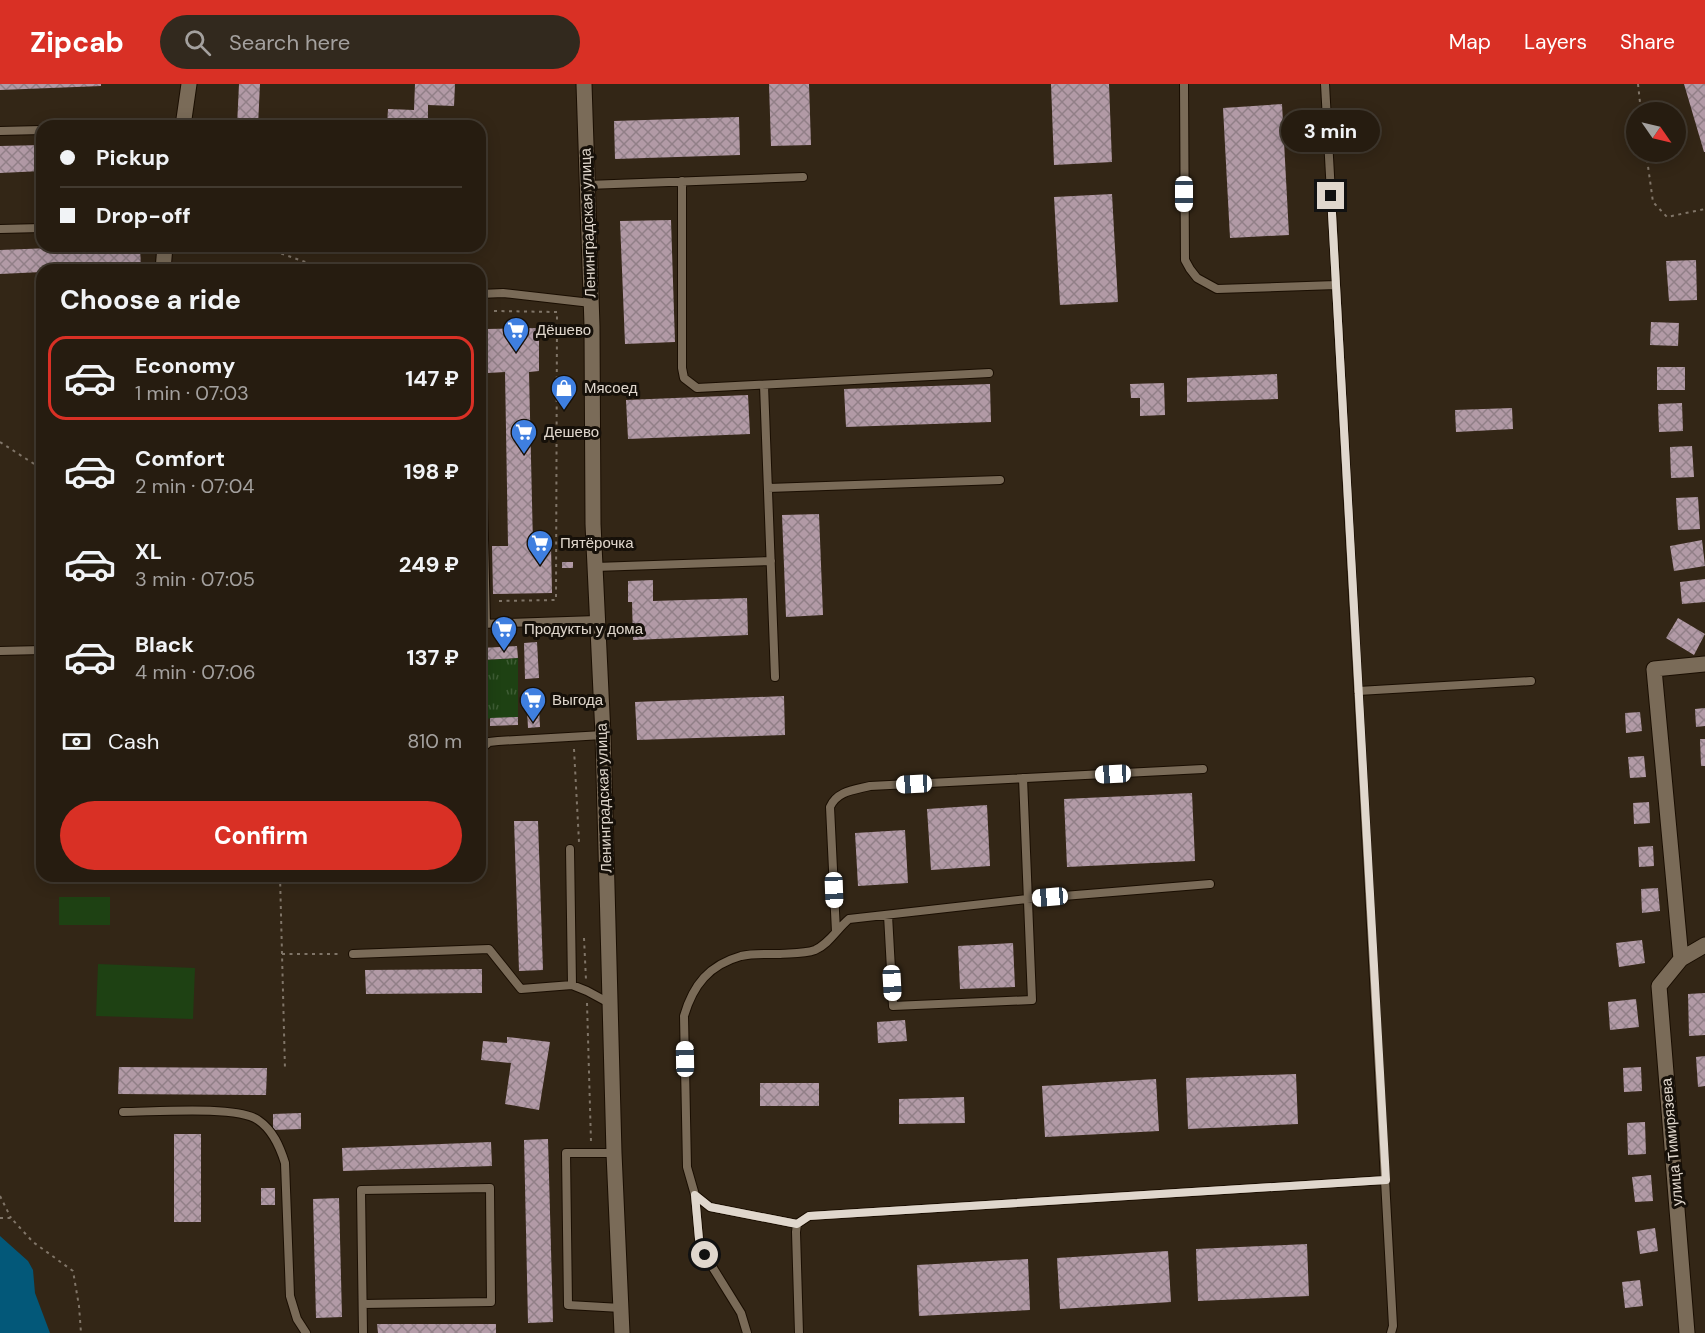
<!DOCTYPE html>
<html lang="en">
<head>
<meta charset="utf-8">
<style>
  body { margin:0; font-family:"DM Sans",sans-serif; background:#32291e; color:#f1f3f6; height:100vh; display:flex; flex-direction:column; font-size:22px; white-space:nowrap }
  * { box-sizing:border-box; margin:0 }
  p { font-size:20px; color:#a4a19f }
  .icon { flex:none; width:33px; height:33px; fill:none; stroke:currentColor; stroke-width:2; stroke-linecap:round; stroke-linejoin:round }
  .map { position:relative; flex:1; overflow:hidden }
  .panel { position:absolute; left:36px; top:180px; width:450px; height:618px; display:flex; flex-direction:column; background:#261c10; border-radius:18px; box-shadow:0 3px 15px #0003,0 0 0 2px #423a30 }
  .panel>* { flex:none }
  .hud { position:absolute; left:36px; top:36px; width:450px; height:132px; border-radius:18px; box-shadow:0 3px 15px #0003,0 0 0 2px #423a30; display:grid; align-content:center; height:132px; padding:0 24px; background:#261c10 }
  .needle { width:39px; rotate:124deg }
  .fabs { position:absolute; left:1626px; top:18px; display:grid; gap:12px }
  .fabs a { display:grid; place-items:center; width:60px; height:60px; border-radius:50%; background:#261c10; box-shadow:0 3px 15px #0003,0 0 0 2px #423a30; font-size:30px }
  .end { position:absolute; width:27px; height:27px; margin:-14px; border:8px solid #e0d7cd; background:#111; box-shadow:0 0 0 3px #111 }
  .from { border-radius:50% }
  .bubble { position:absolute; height:42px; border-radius:21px; background:#261c10; box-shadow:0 3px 15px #0003,0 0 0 2px #423a30; font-size:20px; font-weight:700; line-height:42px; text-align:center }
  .car { position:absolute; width:18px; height:36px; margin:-18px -9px; border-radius:8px; box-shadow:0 0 4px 2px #0007; background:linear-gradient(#fff 24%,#345 0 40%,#fff 0 76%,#345 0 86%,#fff 0) }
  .hud b { display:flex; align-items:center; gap:21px; height:57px; font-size:22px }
  .hud b+b { border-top:2px solid #423a30 }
  .hud i { width:15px; height:15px; background:#f1f3f6 }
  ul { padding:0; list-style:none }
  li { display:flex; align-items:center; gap:18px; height:84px; margin:0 12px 9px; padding:0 12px; border:3px solid transparent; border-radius:18px }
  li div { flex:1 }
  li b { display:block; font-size:22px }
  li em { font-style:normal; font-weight:700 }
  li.current { border-color:#d93025 }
  li>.icon { width:54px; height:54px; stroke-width:1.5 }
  h2 { padding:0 24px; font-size:27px; line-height:72px }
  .pay { display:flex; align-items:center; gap:15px; height:66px; padding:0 24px; font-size:22px }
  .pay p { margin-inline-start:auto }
  .action { display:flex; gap:12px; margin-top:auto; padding:12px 24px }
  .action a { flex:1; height:69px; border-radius:36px; background:#d93025; color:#fff; font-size:24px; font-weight:700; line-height:69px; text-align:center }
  header { display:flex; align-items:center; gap:36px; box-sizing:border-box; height:84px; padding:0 30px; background:#d93025; color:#fff }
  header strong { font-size:28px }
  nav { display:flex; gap:33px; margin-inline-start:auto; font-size:21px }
  .search { width:420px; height:54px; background:#32291e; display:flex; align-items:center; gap:15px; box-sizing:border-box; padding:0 21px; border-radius:33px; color:#a4a19f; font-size:22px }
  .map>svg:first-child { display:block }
  .grass { fill:url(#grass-tufts) }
  .pitch { fill:#1e4113 }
  .water { fill:#035879 }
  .building { fill:url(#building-cross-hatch) }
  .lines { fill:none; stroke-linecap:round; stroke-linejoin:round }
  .lane-casing { stroke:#1a0e02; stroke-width:10 }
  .street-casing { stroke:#1a0e02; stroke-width:17 }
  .secondary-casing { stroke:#1a0e02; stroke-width:17 }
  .path { stroke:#807568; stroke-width:2; stroke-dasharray:3 4.5; stroke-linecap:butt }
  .lane { stroke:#7a6b58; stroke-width:8 }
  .street { stroke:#7a6b58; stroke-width:15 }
  .secondary { stroke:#7a6b58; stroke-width:15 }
  .route { stroke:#e0d7cd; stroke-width:8 }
  .labels { text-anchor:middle; stroke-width:6; stroke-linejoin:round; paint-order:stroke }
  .street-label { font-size:15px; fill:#e0d7cd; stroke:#161009 }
  .poi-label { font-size:15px; fill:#e0d7cd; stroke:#161009; text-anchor:start }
</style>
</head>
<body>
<header>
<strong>Zipcab</strong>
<div class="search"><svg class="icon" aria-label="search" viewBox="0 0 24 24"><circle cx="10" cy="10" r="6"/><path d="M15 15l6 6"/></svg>Search here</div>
<nav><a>Map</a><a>Layers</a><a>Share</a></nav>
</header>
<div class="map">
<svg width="1705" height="1249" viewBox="0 0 1705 1249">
  <defs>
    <pattern id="grass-tufts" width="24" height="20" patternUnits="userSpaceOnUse" patternTransform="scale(1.5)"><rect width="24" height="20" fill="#1e4113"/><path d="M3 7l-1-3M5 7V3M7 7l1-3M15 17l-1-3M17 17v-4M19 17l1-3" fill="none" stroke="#3e5c34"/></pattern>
    <pattern id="building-cross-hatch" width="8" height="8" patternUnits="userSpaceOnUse" patternTransform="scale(1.5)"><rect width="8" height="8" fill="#b29aa6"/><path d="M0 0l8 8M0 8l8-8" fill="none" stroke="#917f87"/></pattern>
  </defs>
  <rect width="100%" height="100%" fill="#332616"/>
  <path class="grass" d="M518,574V633L480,635V576Z"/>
  <path class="pitch" d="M59,813H110V841H59Z
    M98,880L195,884L193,935L96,932Z"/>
  <path class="water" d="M0,1152L28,1177L33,1186L35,1209L50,1249H0Z"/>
  <path class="building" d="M0,0H101V2L0,6Z
    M239,0H260L258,42H237Z
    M415,0H455L454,22L428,21V42H387L388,25L414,26Z
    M769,0H809L811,61L771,62Z
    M1051,0H1109L1112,78L1054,81Z
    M1684,0H1705V68H1704Z
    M1282,20L1289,151L1230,154L1223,24Z
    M739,33L740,71L615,75L614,37Z
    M42,61V87L0,89V62Z
    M1112,110L1118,218L1060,221L1054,113Z
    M671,136L675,258L625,260L620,137Z
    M102,162H140L141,185L42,186V188L0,190V166Z
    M1696,176L1697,216L1669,217L1666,177Z
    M1651,238L1679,239L1678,262L1650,261Z
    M539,244V287L529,288L533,461H551L552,509L493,510L492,462H508L505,288L488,289L487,245Z
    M1657,283H1685V306H1657Z
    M1277,290L1278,315L1187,318V294Z
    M1164,299L1165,331L1140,332V314H1131L1130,300Z
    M990,300L991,338L846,343L844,305Z
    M748,311L750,350L628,355L626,316Z
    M1682,319L1683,347L1659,348L1658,320Z
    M1512,324L1513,345L1456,348L1455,326Z
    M1692,362L1694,393L1671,394L1670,363Z
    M1698,413L1700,445L1678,446L1676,414Z
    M819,430L823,531L786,533L782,431Z
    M1702,456L1705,482L1674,487L1670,462Z
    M562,478H573V484H562Z
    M1705,495V518L1682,520L1680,498Z
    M653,496V517L747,514L748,551L633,556L632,518H628V497Z
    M1678,534L1705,550L1694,571L1666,554Z
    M537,558L539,594L525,595L524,559Z
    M517,562L518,574L480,576V564Z
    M538,608L540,643L528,644L526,609Z
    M784,612L785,651L637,656L635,618Z
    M1705,624V642L1696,643L1695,625Z
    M1640,628L1642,647L1626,649L1625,629Z
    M518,633V641L490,642V634Z
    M1700,655H1705V682H1701Z
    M1644,672L1646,693L1630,694L1628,673Z
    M1192,709L1195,777L1067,783L1064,715Z
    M1649,718L1650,739L1634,740L1633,719Z
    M987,721L990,782L931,786L927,725Z
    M514,737H538L543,886L519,887Z
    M905,746L908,799L858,802L855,749Z
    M1653,762L1654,782L1639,783L1638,763Z
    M1658,804L1660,827L1642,829L1641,805Z
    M1642,856L1645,879L1619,883L1616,859Z
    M1013,859L1015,903L960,905L958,862Z
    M482,885V909L366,910L365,886Z
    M1705,909V951L1689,952L1688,910Z
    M1636,915L1639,943L1610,946L1608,918Z
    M905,936L907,957L878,959L877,938Z
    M507,953L550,958L539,1026L505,1020L511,979L481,976L483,957L507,959Z
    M1705,972V1002L1698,1003L1696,973Z
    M119,983L267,984L266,1011L118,1010Z
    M1641,983L1642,1007L1624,1008L1623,984Z
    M1296,990L1298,1040L1188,1045L1186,994Z
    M1156,995L1159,1047L1045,1053L1042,1002Z
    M760,999H819V1022H760Z
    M964,1013L965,1039L899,1040V1015Z
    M301,1029V1045L273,1046V1030Z
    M1645,1038L1646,1070L1628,1071L1627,1039Z
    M174,1050H201V1138H174Z
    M548,1055L553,1238L528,1239L524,1056Z
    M491,1058L492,1082L343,1087L342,1064Z
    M1651,1091L1653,1117L1635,1118L1632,1093Z
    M261,1104H275V1121H261Z
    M339,1114L342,1233L316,1234L313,1115Z
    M1655,1144L1658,1167L1640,1170L1637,1147Z
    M1307,1160L1309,1212L1198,1217L1196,1165Z
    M1168,1167L1171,1218L1060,1225L1057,1174Z
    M1028,1175L1030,1226L919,1232L917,1181Z
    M1640,1196L1643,1222L1625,1224L1622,1198Z
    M377,1240H496V1249H378Z"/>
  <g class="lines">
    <g class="lane-casing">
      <path id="lane" d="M1184,0L1185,176L1190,185L1197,194L1217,205L1336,201
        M1325,0L1393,1242L1391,1249
        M0,47L42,46
        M682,97V284L684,294L697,304L989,289
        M587,101L803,93
        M0,145L42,144
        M480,210L503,209L591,219
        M480,287L486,540
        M764,301L775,593
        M768,404L1000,396
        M595,483L771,477
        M480,540L597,536
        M0,567L42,566
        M1358,607L1531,597
        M480,666L489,658L498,657L603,651
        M570,765L572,901
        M888,831L893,922L1032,916L1023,694
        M836,848L830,723C837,707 854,706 870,702L1203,685
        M353,870L489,865L521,905L572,901L587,907L611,920
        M123,1028C152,1028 237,1021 258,1036C273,1046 280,1063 285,1079L290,1212L297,1235L306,1249
        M614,1069H566L568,1221L621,1224
        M695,1111L710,1123L797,1140
        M363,1220L491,1218L490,1104L361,1106L363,1249
        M747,1249L741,1229L705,1171L699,1155L695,1111L687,1083L684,932C693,901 709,881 741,872C753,869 766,870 778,870C790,869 804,870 815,866C829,860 837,845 849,835L1027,815L1210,800
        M799,1249L796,1148L797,1140L809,1132L1385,1096"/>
    </g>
    <g class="street-casing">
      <path id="street" d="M183,42L189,0
        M163,186L165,162
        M1681,875L1654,585L1705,580
        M1687,1249L1659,902L1681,875L1705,861"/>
    </g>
    <g class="secondary-casing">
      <path id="secondary" d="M584,0L592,242L593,440L603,651L614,1069L622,1249"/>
    </g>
    <path class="path" d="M1638,0L1641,28
      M1646,68L1653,118L1667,133L1705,125
      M260,162L311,180L333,186
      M494,227L557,228L556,516L496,517
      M0,358L42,385
      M574,665L579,758
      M280,792L285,986
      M584,854L586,896
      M282,870H341
      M587,919L591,1058
      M0,1112L11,1134
      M0,1134H11L33,1158L73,1187L79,1222L81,1249"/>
    <use href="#lane" class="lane"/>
    <use href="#street" class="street"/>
    <use href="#secondary" class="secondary"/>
  </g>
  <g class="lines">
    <path class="route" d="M705,1171L699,1155L695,1111L710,1123L797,1140L809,1132L1386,1096L1331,112"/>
  </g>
  <defs>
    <g id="supermarket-pin" transform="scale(1.35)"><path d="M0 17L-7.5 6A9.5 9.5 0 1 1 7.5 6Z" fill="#3f7fe0" stroke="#161009"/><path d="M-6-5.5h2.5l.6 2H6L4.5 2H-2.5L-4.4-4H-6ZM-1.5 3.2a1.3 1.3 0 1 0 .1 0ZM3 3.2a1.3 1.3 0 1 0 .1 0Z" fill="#fff"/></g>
    <g id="shop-pin" transform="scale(1.35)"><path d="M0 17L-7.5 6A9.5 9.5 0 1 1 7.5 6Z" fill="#3f7fe0" stroke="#161009"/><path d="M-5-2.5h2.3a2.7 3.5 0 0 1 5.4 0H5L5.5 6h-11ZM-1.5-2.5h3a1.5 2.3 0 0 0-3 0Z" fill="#fff"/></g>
  </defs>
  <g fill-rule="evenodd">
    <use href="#supermarket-pin" x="516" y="246"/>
    <use href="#shop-pin" x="564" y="304"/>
    <use href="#supermarket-pin" x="524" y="348"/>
    <use href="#supermarket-pin" x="540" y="459"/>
    <use href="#supermarket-pin" x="504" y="545"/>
    <use href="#supermarket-pin" x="533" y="616"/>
  </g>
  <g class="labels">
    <g class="street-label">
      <text transform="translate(588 139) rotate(-92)" y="5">Ленинградская улица</text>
      <text transform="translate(604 714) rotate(-92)" y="5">Ленинградская улица</text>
      <text transform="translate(1672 1058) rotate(-95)" y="5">улица Тимирязева</text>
    </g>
    <g class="poi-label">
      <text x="536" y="251">Дёшево</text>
      <text x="584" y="309">Мясоед</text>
      <text x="544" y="353">Дешево</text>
      <text x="560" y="464">Пятёрочка</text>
      <text x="524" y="550">Продукты у дома</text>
      <text x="552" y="621">Выгода</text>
    </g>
  </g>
</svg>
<div class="fabs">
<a><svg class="needle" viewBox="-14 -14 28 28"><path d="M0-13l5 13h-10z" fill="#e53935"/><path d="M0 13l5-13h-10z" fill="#a4a19f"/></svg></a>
</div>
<i class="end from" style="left:705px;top:1171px"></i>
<i class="end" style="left:1331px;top:112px"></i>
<div class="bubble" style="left:1281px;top:26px;width:99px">3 min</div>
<i class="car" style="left:1184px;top:110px;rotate:180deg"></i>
<i class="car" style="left:1113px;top:690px;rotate:267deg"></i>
<i class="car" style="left:914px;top:700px;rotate:267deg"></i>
<i class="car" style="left:834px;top:806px;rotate:178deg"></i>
<i class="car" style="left:1050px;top:813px;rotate:265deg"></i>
<i class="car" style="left:892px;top:899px;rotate:177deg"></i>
<i class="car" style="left:685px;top:975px;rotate:359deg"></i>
<div class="hud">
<b><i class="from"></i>Pickup</b>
<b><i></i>Drop-off</b>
</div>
<section class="panel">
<h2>Choose a ride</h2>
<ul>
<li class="current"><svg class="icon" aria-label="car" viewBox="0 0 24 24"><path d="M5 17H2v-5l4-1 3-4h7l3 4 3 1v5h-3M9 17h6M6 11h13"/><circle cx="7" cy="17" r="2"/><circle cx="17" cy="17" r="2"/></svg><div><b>Economy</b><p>1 min · 07:03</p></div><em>147 ₽</em></li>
<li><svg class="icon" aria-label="car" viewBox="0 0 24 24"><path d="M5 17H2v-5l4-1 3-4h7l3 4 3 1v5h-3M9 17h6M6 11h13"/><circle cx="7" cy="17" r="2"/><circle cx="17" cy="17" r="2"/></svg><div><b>Comfort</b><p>2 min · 07:04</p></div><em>198 ₽</em></li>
<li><svg class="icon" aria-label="car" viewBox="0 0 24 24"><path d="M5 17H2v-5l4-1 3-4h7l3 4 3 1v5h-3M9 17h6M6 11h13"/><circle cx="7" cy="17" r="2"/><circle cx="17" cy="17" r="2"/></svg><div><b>XL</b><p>3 min · 07:05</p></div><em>249 ₽</em></li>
<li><svg class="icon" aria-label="car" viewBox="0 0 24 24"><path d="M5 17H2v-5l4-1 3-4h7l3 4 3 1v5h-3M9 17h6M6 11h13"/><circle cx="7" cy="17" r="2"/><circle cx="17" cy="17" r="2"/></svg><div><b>Black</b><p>4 min · 07:06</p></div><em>137 ₽</em></li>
</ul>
<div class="pay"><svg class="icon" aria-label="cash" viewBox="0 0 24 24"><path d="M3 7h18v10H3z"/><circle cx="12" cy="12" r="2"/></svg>Cash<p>810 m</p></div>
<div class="action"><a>Confirm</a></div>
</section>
</div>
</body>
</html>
